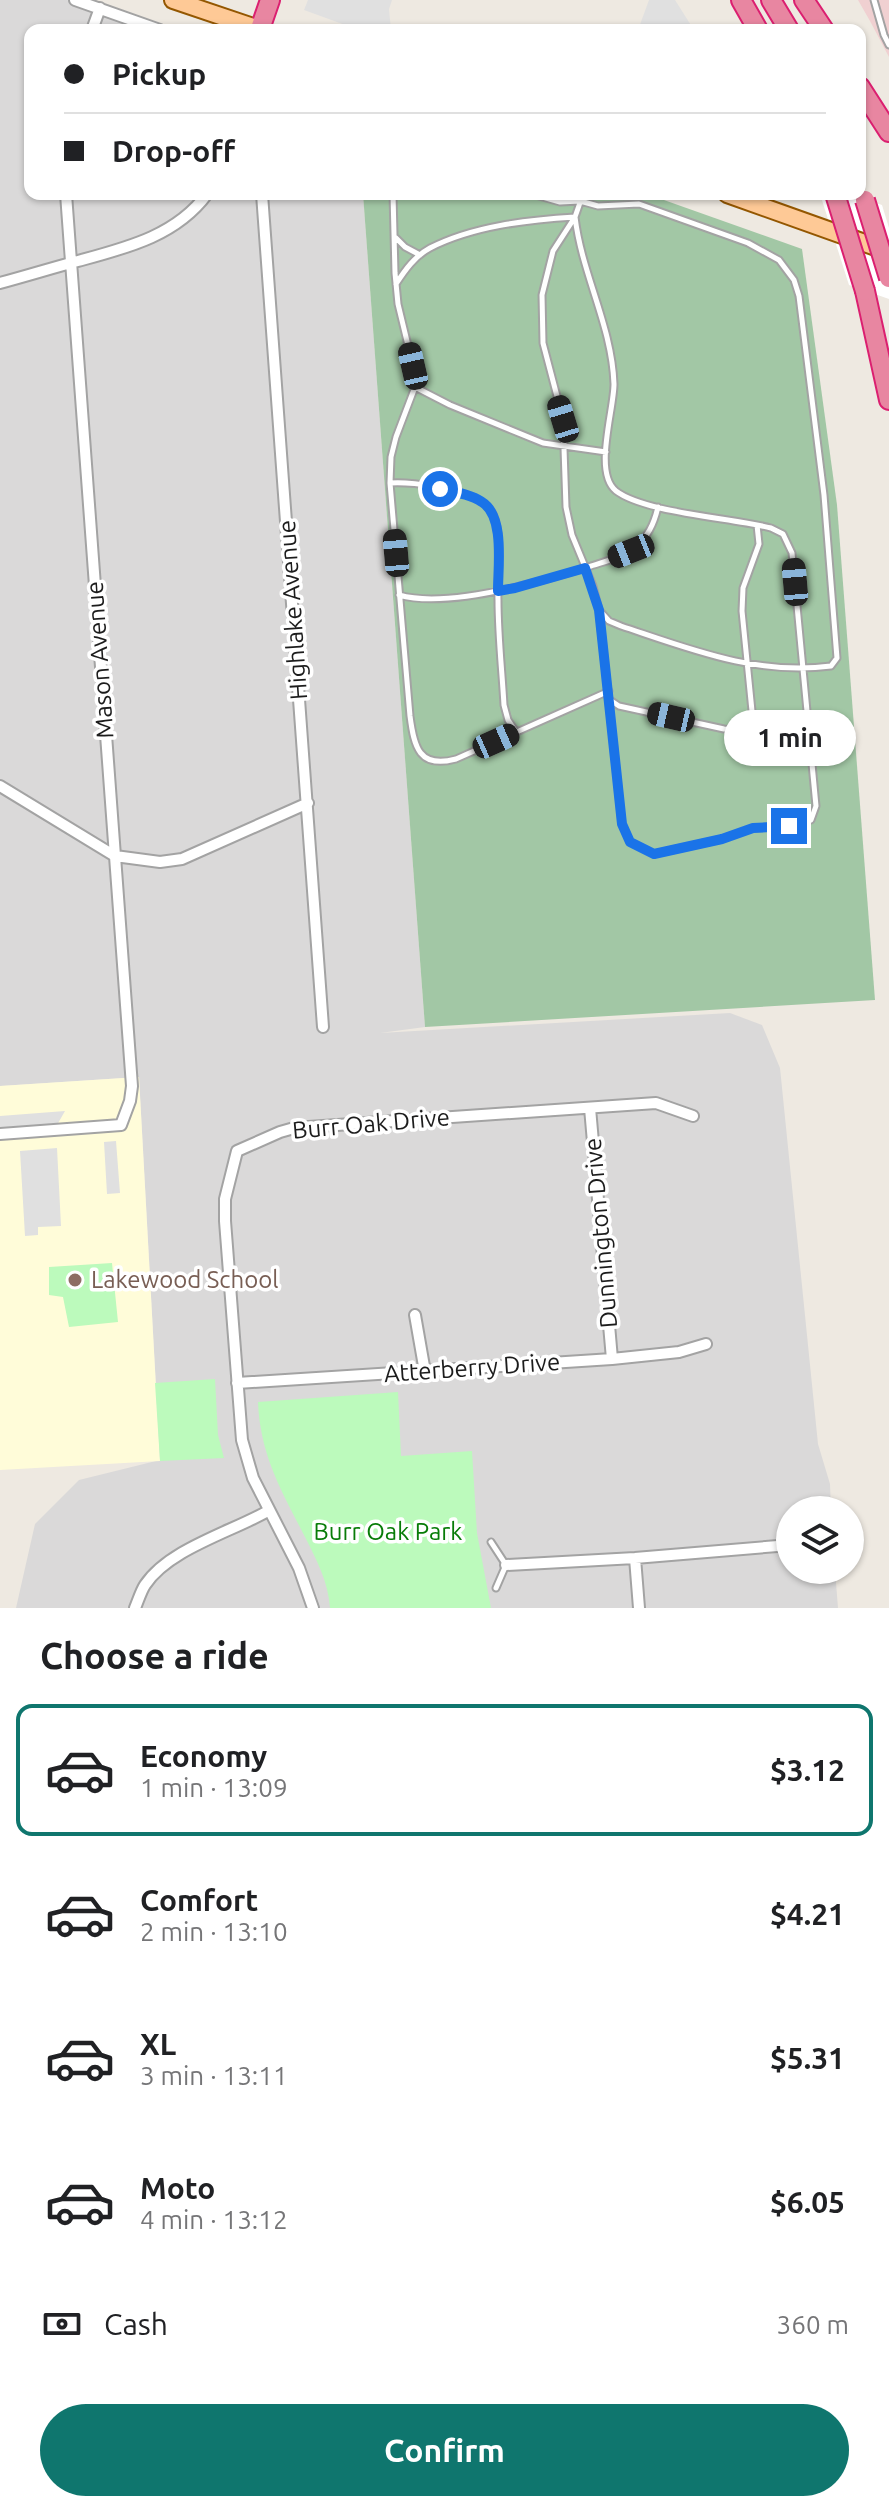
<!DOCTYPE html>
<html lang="en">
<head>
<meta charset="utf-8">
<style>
  body { margin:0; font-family:Ubuntu,sans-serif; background:#f6f6f6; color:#202124; height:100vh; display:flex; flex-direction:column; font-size:30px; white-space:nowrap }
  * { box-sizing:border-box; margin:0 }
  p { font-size:26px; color:#757577 }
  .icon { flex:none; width:44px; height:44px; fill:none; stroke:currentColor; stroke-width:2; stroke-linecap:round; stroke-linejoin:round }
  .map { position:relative; height:1608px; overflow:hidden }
  .drawer { display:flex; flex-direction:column; background:#fff; flex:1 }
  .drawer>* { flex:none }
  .hud { position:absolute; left:24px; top:24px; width:842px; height:176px; border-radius:16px; box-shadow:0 2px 6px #0004; display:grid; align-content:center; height:176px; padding:0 40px; background:#fff }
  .controls { position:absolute; left:776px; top:1496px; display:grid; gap:16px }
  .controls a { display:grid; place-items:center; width:88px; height:88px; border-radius:50%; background:#fff; box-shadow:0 2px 6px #0004; font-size:40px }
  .end { position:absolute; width:36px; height:36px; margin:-18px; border:10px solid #1a73e8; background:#fff; box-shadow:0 0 0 4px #fff }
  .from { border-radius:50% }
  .bubble { position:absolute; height:56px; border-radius:28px; background:#fff; box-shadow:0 2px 6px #0004; font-size:26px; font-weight:600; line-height:56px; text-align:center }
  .car { position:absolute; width:24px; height:48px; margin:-24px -12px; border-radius:10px; box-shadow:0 0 6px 2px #0007; background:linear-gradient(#222 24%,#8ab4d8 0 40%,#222 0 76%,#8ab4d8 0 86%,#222 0) }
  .hud b { display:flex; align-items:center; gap:28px; height:76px; font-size:30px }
  .hud b+b { border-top:2px solid #e0e0e0 }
  .hud i { width:20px; height:20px; background:#202124 }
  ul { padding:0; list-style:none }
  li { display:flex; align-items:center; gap:24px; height:132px; margin:0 16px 12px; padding:0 24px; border:4px solid transparent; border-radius:16px }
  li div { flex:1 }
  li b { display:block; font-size:30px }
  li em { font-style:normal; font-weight:600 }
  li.active { border-color:#0f766e }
  li>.icon { width:72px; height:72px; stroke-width:1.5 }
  h2 { padding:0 40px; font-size:36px; line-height:96px }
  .pay { display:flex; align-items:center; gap:20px; height:88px; padding:0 40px; font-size:30px }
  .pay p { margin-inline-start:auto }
  .cta { display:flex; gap:16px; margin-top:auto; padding:16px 40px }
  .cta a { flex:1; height:92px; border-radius:48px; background:#0f766e; color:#fff; font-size:32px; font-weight:600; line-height:92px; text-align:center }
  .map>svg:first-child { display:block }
  .residential { fill:#dad9d9 }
  .commercial { fill:#f0d0d1 }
  .education { fill:#fffcd9 }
  .cemetery { fill:#a2c7a5 }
  .park { fill:#bcfabc }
  .parking { fill:#e0e0e0 }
  .pier { fill:#fff }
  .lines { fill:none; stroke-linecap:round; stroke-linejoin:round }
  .service-casing { stroke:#a3a3a3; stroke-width:9 }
  .minor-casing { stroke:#a3a3a3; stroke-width:14 }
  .primary-casing { stroke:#945700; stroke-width:20 }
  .motorway-casing { stroke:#db1f70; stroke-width:22 }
  .service { stroke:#fff; stroke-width:5 }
  .minor { stroke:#fff; stroke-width:10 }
  .primary { stroke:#fec996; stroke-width:16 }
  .motorway { stroke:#e886a1; stroke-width:18 }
  .motorway-bridge-casing { stroke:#db1f70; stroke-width:22; stroke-linecap:butt }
  .motorway-bridge { stroke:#e886a1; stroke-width:18 }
  .route { stroke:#1a73e8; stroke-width:10 }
  .education-dot { fill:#8d6e63; stroke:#fff; stroke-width:3 }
  .labels { text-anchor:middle; stroke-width:7; stroke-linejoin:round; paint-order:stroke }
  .street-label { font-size:24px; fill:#1c1c1c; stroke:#fff }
  .education-label { font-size:24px; fill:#785e54; stroke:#fff; text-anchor:start }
  .park-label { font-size:24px; fill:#087c08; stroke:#fff }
</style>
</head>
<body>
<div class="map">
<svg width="889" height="1608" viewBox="0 0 889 1608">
  <rect width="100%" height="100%" fill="#eee9e1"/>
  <path class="residential" d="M0,0H67L161,30H30V194H363L425,1027L380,1033L730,1013L762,1025L780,1068L818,1444L830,1484L831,1510H790V1570H835L838,1608H16L35,1524L79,1480L160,1460L139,1077L0,1086Z"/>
  <path class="commercial" d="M858,0H889V57L870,21Z"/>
  <path class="education" d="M139,1077L160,1461L0,1470V1086Z"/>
  <path class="cemetery" d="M363,194H647L802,249L837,505L875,1000L425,1027Z"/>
  <path class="park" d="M112,1263L118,1322L69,1327L63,1297L49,1295V1267Z
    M215,1379L218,1435L224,1458L160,1461L155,1383Z
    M398,1392L401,1456L472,1451L477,1533L491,1608H330C328,1581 317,1561 305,1537C282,1492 260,1455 258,1402Z"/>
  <path class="parking" d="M308,0H392L389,9L391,30H359L304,10Z
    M649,0H675L694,30H638Z
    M65,1111L57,1125L0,1129V1116Z
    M116,1141L120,1193L107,1194L104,1142Z
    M57,1148L61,1226L38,1227V1235L25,1236L20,1151Z"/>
  <path class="pier" d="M820,194H849L882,205L889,228V299L849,285Z"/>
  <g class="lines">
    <g class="service-casing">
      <path id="service" d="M874,0L884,35L889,45
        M393,194L395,273L398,304L413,366L415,387L396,437L391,457L390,483L410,716C414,747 419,769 456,759L609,691
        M532,194L560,202L580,201L598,206L639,204L748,243L779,260L794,280L799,296L824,495L837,658L831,666C757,676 690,649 621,626L609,621L600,611
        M396,238L405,247L420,255
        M396,284C405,270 415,256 430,248C473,226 527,220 575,217C582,275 612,326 614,384C614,410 593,473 616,491C645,513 733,518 771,528L783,534L792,553L816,806L811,820L789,826L753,828L722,839L654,854L630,842L622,824L599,610L593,586L572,535L566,507L563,419L543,343L542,295L553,251L575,217L583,194
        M415,387L450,405L543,443L606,452
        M390,483C414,481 482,490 493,514C503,535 497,576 498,600C498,635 502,670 504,705L508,720L516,732
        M399,595C447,609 540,582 588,567C602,562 622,558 634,548C648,537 654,524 658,507
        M610,700L619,706L724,729C740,730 747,727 752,711L742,611L743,588L759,544L757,525
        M491,1542L506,1565L496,1588"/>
    </g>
    <g class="minor-casing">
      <path id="minor" d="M75,0L160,30
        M92,30L100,8
        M262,194L323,1027
        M0,283C26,276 52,268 78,261C126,248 176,236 207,194
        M0,786L115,856L160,862L182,859L308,803
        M590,1108L612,1359
        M0,1134L121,1125L130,1101L132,1086L66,194
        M415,1315L425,1372
        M237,1383L612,1359L679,1352L706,1344
        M635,1558L639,1608
        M506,1565L635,1558L790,1545
        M135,1608C138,1601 141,1591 145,1585C169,1549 231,1532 268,1511
        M313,1608L299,1568L253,1478L242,1440L225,1221V1199L237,1151L280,1132L294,1128L656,1103L693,1116"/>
    </g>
    <g class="primary-casing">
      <path id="primary" d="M173,0L262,30
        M727,194L887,251"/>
    </g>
    <g class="motorway-casing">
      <path id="motorway" d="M741,0L758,30
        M771,0L789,30
        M804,0L824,30
        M260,29L270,0
        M860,87L889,132
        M865,291L889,400"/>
    </g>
    <use href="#service" class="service"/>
    <use href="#minor" class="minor"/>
    <use href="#primary" class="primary"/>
    <use href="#motorway" class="motorway"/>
    <g class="motorway-bridge-casing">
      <path id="motorway-bridge" d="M835,194L865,291
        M865,200L889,278"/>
    </g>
    <use href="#motorway-bridge" class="motorway-bridge"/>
  </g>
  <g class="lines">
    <path class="route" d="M440,489C454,492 470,494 482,502C505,516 498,566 498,591L515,588L585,568L599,610L622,824L630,842L654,854L722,839L753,828L789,826"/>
  </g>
  <circle class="education-dot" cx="75" cy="1280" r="8"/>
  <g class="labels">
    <g class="street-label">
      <text transform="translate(293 610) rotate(-94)" y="8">Highlake Avenue</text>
      <text transform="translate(100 660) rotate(-94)" y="8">Mason Avenue</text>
      <text transform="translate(371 1124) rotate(-5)" y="8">Burr Oak Drive</text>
      <text transform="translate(601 1233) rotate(-95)" y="8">Dunnington Drive</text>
      <text transform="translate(472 1368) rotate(-4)" y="8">Atterberry Drive</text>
    </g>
    <g class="education-label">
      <text x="91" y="1288">Lakewood School</text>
    </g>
    <g class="park-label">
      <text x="388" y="1540">Burr Oak Park</text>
    </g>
  </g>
</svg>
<div class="controls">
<a><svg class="icon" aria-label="layers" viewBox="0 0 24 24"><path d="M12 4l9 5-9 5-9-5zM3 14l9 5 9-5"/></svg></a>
</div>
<i class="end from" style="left:440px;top:489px"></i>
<i class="end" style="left:789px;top:826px"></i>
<div class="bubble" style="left:724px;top:710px;width:132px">1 min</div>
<i class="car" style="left:413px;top:366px;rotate:347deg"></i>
<i class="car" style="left:563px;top:419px;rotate:343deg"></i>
<i class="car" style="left:631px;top:551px;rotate:248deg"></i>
<i class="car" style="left:396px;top:553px;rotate:355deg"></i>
<i class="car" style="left:795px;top:582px;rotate:355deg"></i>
<i class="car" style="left:671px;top:717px;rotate:283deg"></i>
<i class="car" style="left:496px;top:741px;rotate:66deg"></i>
<div class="hud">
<b><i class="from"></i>Pickup</b>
<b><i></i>Drop-off</b>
</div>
</div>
<section class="drawer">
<h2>Choose a ride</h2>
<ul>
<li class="active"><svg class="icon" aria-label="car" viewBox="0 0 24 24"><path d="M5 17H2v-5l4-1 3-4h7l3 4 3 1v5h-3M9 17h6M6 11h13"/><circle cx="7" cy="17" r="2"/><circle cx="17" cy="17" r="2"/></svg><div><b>Economy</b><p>1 min · 13:09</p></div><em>$3.12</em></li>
<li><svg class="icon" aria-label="car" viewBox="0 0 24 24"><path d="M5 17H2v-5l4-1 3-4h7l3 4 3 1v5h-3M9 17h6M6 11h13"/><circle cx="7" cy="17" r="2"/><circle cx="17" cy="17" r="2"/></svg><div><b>Comfort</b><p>2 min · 13:10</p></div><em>$4.21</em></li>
<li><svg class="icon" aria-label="car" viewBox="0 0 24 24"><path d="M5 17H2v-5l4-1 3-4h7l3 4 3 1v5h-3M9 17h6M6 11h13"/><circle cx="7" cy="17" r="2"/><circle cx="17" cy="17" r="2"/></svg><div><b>XL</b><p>3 min · 13:11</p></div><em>$5.31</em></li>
<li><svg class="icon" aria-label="car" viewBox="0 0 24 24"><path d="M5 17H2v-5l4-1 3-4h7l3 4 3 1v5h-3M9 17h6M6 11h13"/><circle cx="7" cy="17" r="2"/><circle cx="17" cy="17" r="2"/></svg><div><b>Moto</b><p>4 min · 13:12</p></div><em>$6.05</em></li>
</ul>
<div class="pay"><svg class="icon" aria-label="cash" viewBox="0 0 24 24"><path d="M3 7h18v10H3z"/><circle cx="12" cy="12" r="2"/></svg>Cash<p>360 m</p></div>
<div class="cta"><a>Confirm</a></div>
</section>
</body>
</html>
